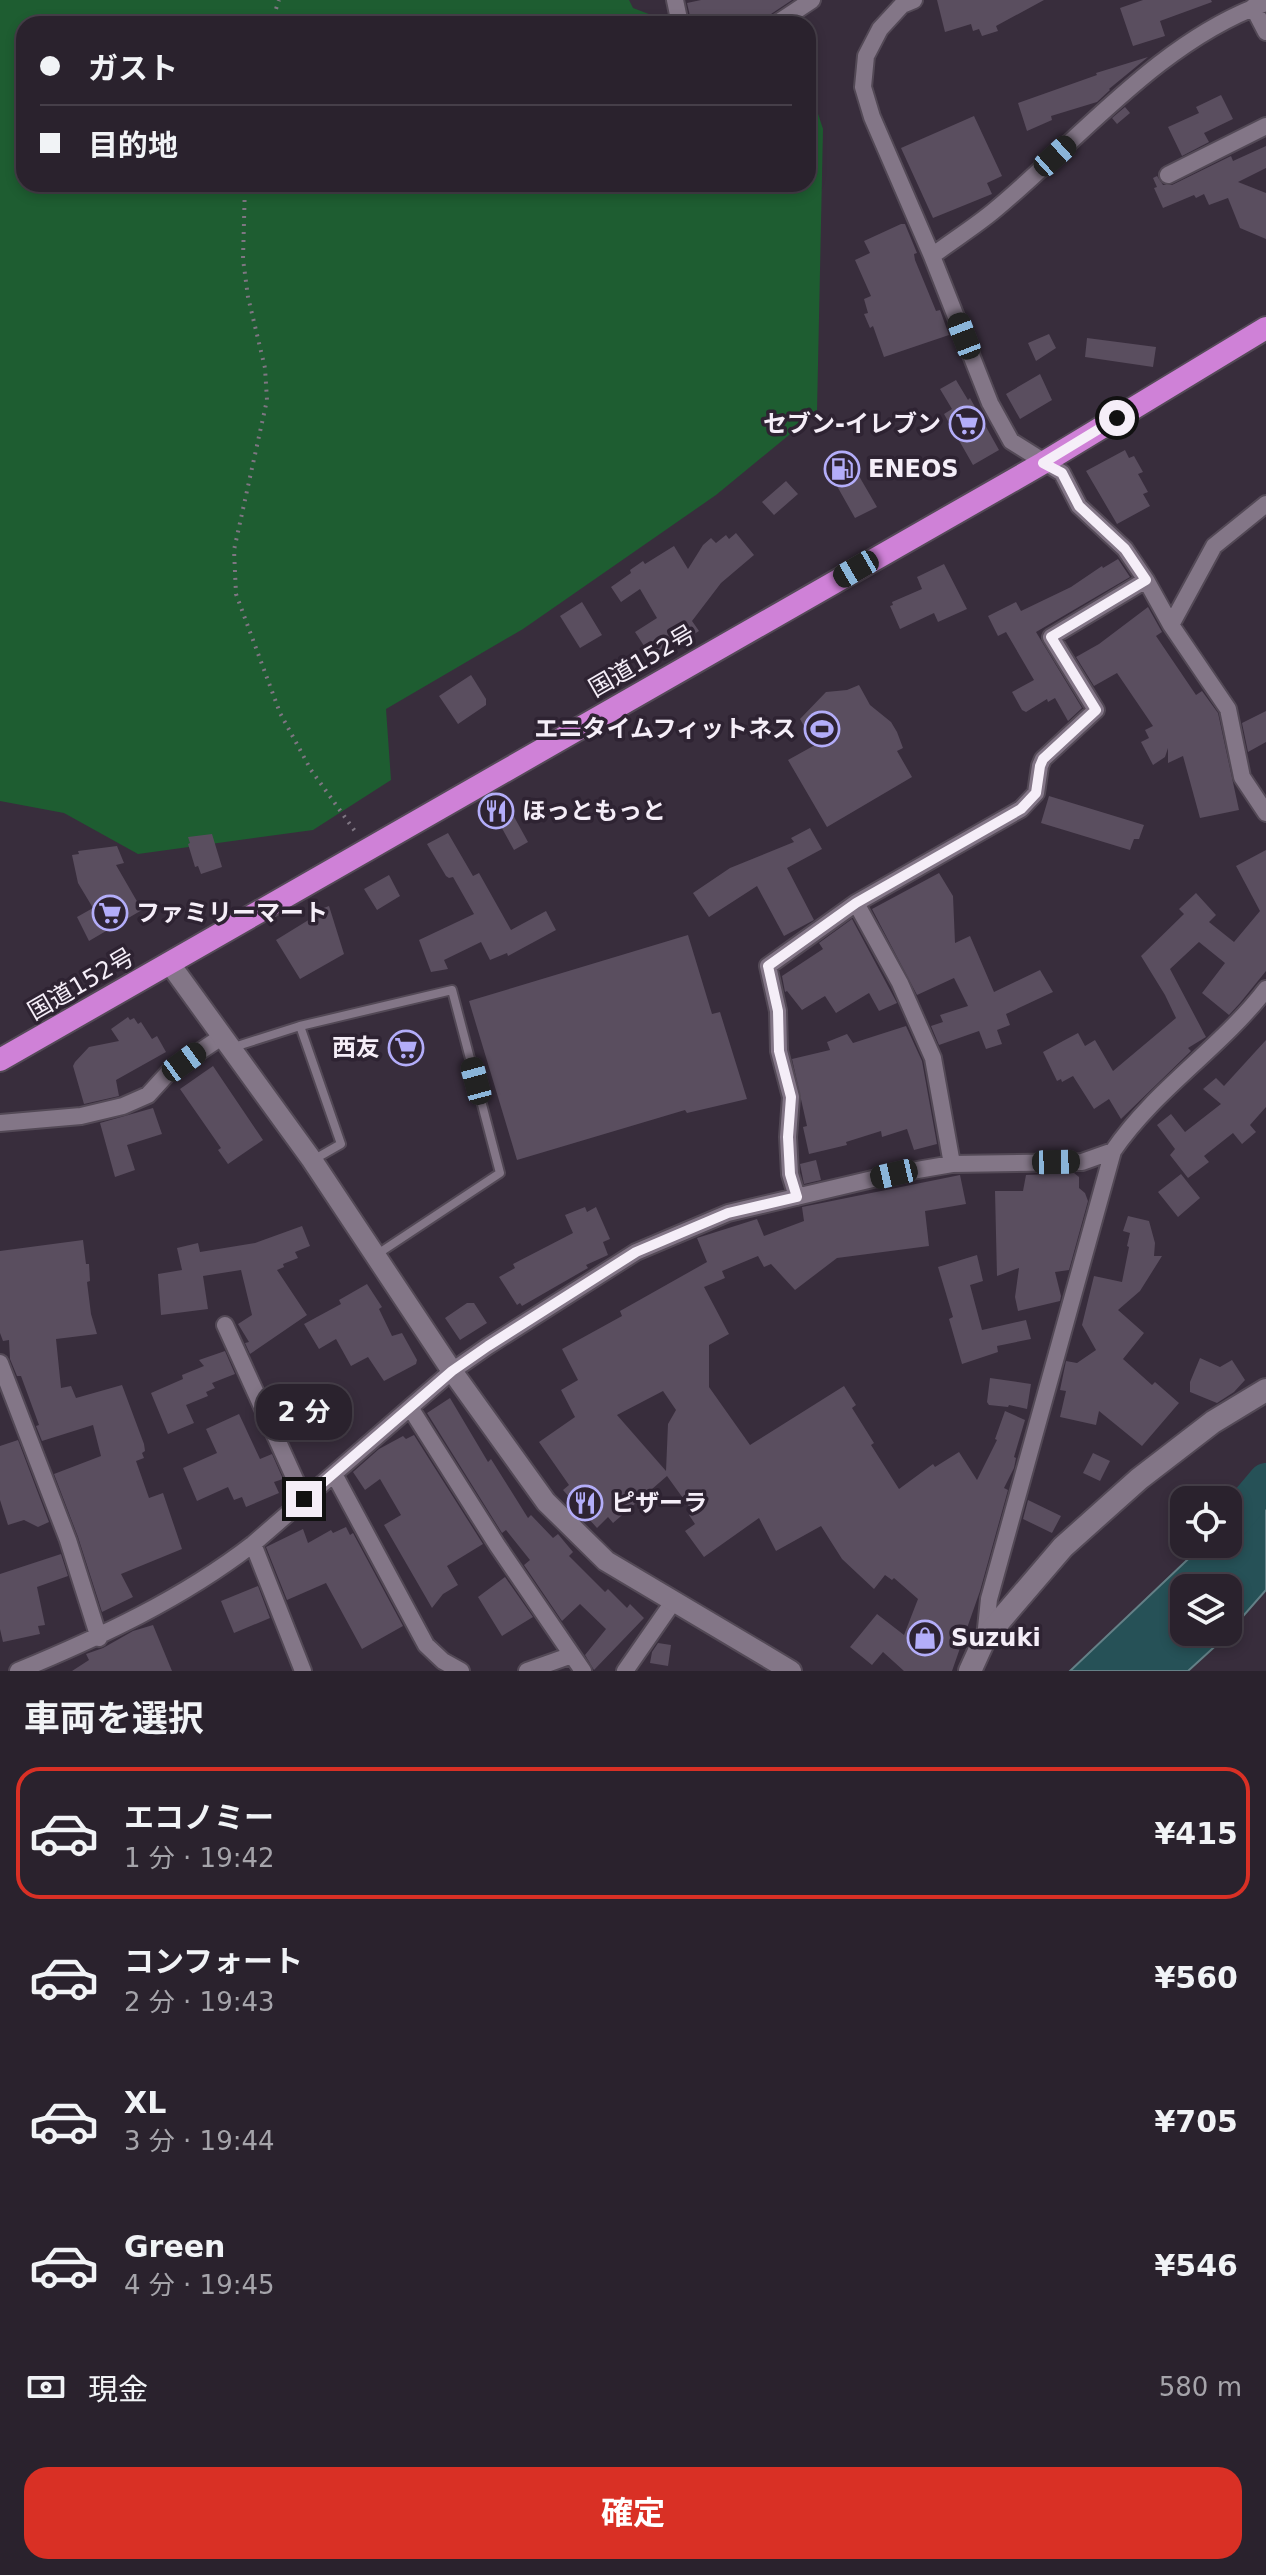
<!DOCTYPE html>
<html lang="ja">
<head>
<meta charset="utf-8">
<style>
  body { margin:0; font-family:"DejaVu Sans","Noto Sans JP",sans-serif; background:#362f39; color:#f1f3f6; height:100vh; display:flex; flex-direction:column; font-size:30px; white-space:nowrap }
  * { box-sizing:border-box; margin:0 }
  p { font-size:26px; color:#a5a4aa }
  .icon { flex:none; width:44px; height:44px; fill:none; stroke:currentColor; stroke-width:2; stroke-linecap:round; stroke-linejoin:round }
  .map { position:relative; height:1671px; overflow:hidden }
  .drawer { display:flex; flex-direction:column; background:#2a222d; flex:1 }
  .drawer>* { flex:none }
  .banner { position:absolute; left:16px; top:16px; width:800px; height:176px; border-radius:24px; box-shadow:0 4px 12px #0003,0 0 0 2px #463f49; display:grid; align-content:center; height:176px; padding:0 24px; background:#2a222d }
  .buttons { position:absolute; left:1170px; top:1486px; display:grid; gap:16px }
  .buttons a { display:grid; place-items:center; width:72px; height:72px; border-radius:16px; background:#2a222d; box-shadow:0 4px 12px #0003,0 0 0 2px #463f49; font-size:40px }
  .end { position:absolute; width:36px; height:36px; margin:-18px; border:10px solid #f5eef8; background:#111; box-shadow:0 0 0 4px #111 }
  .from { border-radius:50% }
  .bubble { position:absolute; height:56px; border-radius:24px; background:#2a222d; box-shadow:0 4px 12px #0003,0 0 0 2px #463f49; font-size:26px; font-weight:700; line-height:56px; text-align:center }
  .car { position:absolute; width:24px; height:48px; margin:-24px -12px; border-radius:10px; box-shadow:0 0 6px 2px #0007; background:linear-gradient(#222 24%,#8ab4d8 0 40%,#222 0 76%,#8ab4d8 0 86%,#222 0) }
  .banner b { display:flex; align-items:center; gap:28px; height:76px; font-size:30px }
  .banner b+b { border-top:2px solid #463f49 }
  .banner i { width:20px; height:20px; background:#f1f3f6 }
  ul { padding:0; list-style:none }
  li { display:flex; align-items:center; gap:24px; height:132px; margin:0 16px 12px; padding:0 8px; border:4px solid transparent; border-radius:24px }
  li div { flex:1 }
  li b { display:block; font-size:30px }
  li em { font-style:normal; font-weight:700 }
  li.current { border-color:#d93025 }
  li>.icon { width:72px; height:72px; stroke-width:1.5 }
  h2 { padding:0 24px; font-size:36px; line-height:96px }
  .pay { display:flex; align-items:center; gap:20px; height:88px; padding:0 24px; font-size:30px }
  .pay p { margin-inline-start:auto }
  .button { display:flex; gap:16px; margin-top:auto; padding:16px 24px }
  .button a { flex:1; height:92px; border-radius:24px; background:#d93025; color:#fff; font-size:32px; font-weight:700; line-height:92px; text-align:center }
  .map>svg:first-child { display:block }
  .green { fill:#1e5d31 }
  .water { fill:#265157; stroke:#648087; stroke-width:2; fill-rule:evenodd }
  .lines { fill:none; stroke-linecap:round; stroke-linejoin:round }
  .river { stroke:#265157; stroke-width:36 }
  .building { fill:#5a4e5f; fill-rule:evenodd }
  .service-casing { stroke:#534956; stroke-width:12 }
  .minor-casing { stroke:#534956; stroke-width:20 }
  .tertiary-casing { stroke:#534956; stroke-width:24 }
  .secondary-casing { stroke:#534956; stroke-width:26 }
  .trunk-casing { stroke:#534956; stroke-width:26 }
  .path { stroke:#7f7683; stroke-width:4; stroke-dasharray:2 6; stroke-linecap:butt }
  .service { stroke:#837687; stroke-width:8 }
  .minor { stroke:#837687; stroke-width:16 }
  .tertiary { stroke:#837687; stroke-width:20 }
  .secondary { stroke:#837687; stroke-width:22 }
  .trunk { stroke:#cf81d7; stroke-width:22 }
  .route { stroke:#f5eef8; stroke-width:10 }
  .labels { text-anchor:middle; stroke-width:7; stroke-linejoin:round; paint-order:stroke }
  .poi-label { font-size:24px; font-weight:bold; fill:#f5eef8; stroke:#2e2332; text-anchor:start }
  .street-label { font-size:24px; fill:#f5eef8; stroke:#2e2332 }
</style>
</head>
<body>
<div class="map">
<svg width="1266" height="1671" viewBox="0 0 1266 1671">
  <rect width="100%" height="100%" fill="#382d3c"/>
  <path class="green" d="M0,0H629L633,8L675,24H24V184H808V83L823,129L817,412L716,495L523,629L386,709L391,780L313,830L138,854L64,813L0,801Z"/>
  <path class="water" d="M1266,1486V1590L1223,1639L1188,1671H1070L1204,1544H1228V1521ZM1184,1588H1228V1632H1184Z"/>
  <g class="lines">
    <path class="river" d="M1228,1526L1266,1481"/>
  </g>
  <path class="building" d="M701,0H792L771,14L709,24H704V18L692,20L690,16L687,3Z
    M937,0H1044L996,26L998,31L982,36L979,29L973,31L971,24L945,32Z
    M1143,0H1211L1212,2L1160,21L1165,36L1133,46L1120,8Z
    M1148,57L1109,89L1110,90L1097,102L1051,116L1052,120L1027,131L1018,103L1097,75L1096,73Z
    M1221,95L1233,119L1204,133L1209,142L1182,156L1168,127L1199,113L1196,107Z
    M1125,107L1130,113L1117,124L1112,118Z
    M974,116L1002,176L987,183L992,194L933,218L901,148Z
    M1266,146V168L1238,182L1266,193V239L1240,228L1228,198L1209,205L1204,194L1196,198L1194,195L1163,208L1154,188L1157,187L1153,178L1157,176L1163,185H1172L1231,156L1233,161Z
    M901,224H905L917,253L914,254L915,260L927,289L936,311L940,310L949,335L884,357L873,326L870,328L864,314L868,313L864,299L871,296L855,260L870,253L864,241Z
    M1049,334L1056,348L1036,361L1028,343Z
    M1087,338L1156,347L1153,367L1085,357Z
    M1040,374L1052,400L1020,419L1006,394Z
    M956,380L968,400L970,398L999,450L973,465L944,414L952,409L940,389Z
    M1125,450L1129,458L1134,456L1143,472L1138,474L1148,492L1143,494L1150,506L1117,524L1086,471Z
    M845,452L877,507L855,518L824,463Z
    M786,481L798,494L774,515L762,502Z
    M736,533L754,555L721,583L692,621L699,631L675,646L673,642L654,654L651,650L648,652L635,632L657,618L640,589L621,602L611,587L631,573L630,570L643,561L645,564L674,546L688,569L703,545L711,538L716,543L726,535L729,539Z
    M1118,559L1130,577L1036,632L1082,708L1068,721L1055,698L1048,702L1047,699L1026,712L1022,710L1012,692L1034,680L1006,632L998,636L988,616L1016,602L1021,611L1071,587L1102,566L1103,568Z
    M944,564L967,609L938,622L934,613L900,629L890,606L893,605L892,602L922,589L917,577Z
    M582,602L602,635L580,648L560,616Z
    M1148,607L1162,632L1156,636L1196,695L1202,691L1218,713L1239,810L1200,818L1183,756L1168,763V748L1165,757L1153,765L1141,742L1149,738L1145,730L1153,726L1117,673L1094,686L1076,657L1099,644Z
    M471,675L486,699V705L458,724L439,696Z
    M859,685L870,705L891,722L897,732L903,748L897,751L912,777L827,827L788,760L815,745L800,719L826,692L847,690Z
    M1266,711V742L1248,752L1242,723Z
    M1049,796L1144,825L1139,839H1134L1130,850L1041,823Z
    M507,804L528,842L514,850L493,812Z
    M810,828L822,849L787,868L814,920L784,936L757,886L709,917L693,893L730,868L794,842L791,838Z
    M448,833L473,876L479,873L511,930L546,911L556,930L508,956L507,953L490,960L481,942L444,960L448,969L431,972L419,940L474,914L453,877L449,878L446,876L427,844Z
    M212,834L222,867L201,874L198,866L195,867L188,844L190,843L188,837Z
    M117,846L124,863L116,865L142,910L89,941L77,917L93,908L78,883L72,855L79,854L78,851Z
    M1266,850V971L1240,1003L1229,1015L1202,993L1225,963L1199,942L1170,969L1206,1037L1188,1048L1191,1051L1121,1119L1109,1099L1094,1109L1073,1076L1062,1082L1061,1079L1057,1081L1043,1052L1063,1041L1078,1033L1085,1046L1095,1040L1113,1071L1176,1018L1165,995L1141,956L1184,914L1179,909L1196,893L1216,915L1209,922L1234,942L1260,911L1236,866Z
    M939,873L953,896L955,943L970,936L994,992L1040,970L1053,992L1006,1014L1010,1025L997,1030L1002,1044L986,1049L979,1031L939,1045L931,1026L943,1022L940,1015L968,1006L954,978L917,995L872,909Z
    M389,875L400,896L377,910L364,889Z
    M329,906L344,954L300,979L276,940L315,916L313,912Z
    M852,919L897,1003L879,1011L869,993L836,1013L825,996L802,1010L787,991L785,992L782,976L823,949L819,943Z
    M688,935L712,1014L720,1012L747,1099L687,1113L685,1110L517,1160L469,1001Z
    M128,1017L130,1020L134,1018L138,1024L141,1022L152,1039L157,1036L166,1052L116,1080L119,1096L84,1104L73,1066L75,1062L89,1047L119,1041L111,1029Z
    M906,1026L922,1061L937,1144L914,1150L907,1129L882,1137L881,1131L846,1142L847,1145L809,1154L803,1127L807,1126L792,1059L830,1050L827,1042L847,1034L853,1043Z
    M1266,1040V1107L1250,1125L1256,1132L1242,1144L1233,1133L1204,1156L1209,1162L1188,1178L1170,1155L1175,1149L1157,1125L1171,1114L1185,1132L1221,1104L1203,1089L1216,1078L1224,1086Z
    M213,1066L263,1140L228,1164L218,1150L221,1148L180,1089Z
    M153,1108L162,1134L127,1145L135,1170L115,1177L100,1123Z
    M816,1160L821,1180L804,1184L800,1164Z
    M1074,1173L1079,1177V1188L1085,1193L1088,1201L1069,1270L1055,1272L1061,1296L1060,1301L1018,1311L1015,1297L1019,1268L997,1276L995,1191H1023L1026,1175Z
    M1181,1174L1200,1198L1178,1217L1158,1192Z
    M960,1175L966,1204L925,1211L929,1246L837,1258L795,1290L771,1264L764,1267L758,1256L722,1271L725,1278L704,1287L729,1334L709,1345V1387L750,1445L844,1386L856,1405L852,1408L874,1443L871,1445L899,1489L933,1464L935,1467L959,1452L977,1480L997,1440L995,1439L1005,1411L1025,1420L1014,1457L1016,1458L1014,1468L1004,1488L1008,1490L980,1591L952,1671H904L883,1652L872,1665L850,1647L877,1614L904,1635L918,1599L894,1578L892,1580L885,1575L874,1589L842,1559L821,1526L776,1551L759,1518L704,1557L685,1531L695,1524L689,1515L693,1512L667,1476L613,1523L608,1517L597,1528L563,1490L569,1485L539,1442L575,1417L561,1390L578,1380L562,1349L622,1316L620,1311L707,1262L697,1238L757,1219L764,1236L804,1221L802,1207ZM663,1391L676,1410L668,1424L666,1471L617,1415Z
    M585,1207L587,1212L596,1207L610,1239L603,1242L608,1255L586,1265L588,1268L522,1306L520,1303L517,1305L499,1277L515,1268L513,1264L573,1233L565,1215Z
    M1128,1216L1149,1221L1155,1243L1154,1256H1162L1140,1291L1118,1310L1144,1333L1123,1359L1152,1385L1155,1382L1179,1403L1142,1446L1099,1411L1096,1425L1060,1417L1066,1391L1060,1390L1066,1361L1077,1363L1096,1350L1082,1325L1094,1276L1122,1282L1129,1247L1127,1246L1130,1233L1123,1231Z
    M302,1226L310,1246L295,1252L298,1258L283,1264L284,1267L277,1270L307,1315L250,1354L245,1343L249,1342L238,1324L252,1315L241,1270L203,1276L208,1309L161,1315L158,1274L182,1270L177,1248L198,1243L200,1252L255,1243Z
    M83,1240L86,1264H89L90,1281L87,1282L91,1314L97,1334L56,1339L61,1388L71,1386L76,1398L122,1385L144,1444L145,1451L142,1453L144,1458L136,1461L149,1498L163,1493L182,1549L121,1574L133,1597L102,1612L78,1537L54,1474L101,1456L93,1425L42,1441L36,1426L39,1425L21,1376H17L10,1359L9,1340L3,1341L0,1333V1251Z
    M977,1255L983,1281L970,1285L982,1330L1026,1320L1031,1339L997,1346L998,1352L962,1364L949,1319L953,1317L938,1267Z
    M367,1284L382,1307L379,1309L392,1336L402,1333L417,1360L416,1364L384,1381L368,1357L351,1366L336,1339L319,1349L304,1324L341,1304L339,1300Z
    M467,1303H474L487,1323L460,1340L445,1318Z
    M225,1351L235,1374L212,1383L215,1388L206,1392L208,1396L186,1405L194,1423L168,1434L151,1393L183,1379L182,1375L204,1366L199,1360Z
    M1200,1358L1220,1367L1232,1360L1245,1380L1234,1392L1217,1403L1190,1392V1382Z
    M990,1378L1031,1384L1027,1409L1009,1405L1008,1407L989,1405L987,1402Z
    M450,1398L488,1462L491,1459L528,1518L531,1515L553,1538L558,1534L573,1552L569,1556L605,1592L608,1589L627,1608L630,1604L644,1618L594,1670L585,1655L606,1629L580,1604L562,1621L524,1565L530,1560L506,1530L502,1533L427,1413Z
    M239,1414L260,1459L272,1454L283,1479L274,1482L279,1493L246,1507L242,1497L234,1500L228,1487L197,1501L183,1468L217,1453L206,1429Z
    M414,1435L483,1544L447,1566L458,1585L443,1594L432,1608L384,1525L401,1515L380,1479L365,1490L353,1472L379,1449L403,1436L406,1439Z
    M18,1440L49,1522L38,1527L24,1520L8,1525L0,1500V1446Z
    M1093,1453L1110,1461L1100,1481L1083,1473Z
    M1028,1500L1061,1516L1052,1533L1023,1519Z
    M346,1527L350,1535L353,1533L403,1626L362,1649L326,1583L287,1600L266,1547L303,1529L308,1543L331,1530L333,1533Z
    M61,1554L68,1576L37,1587L45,1625L38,1626L40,1634L3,1642L0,1629V1574Z
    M505,1577L533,1617L502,1636L478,1597Z
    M258,1586L270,1618L234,1633L221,1601Z
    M153,1625L172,1671H72L89,1660L86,1654L103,1648L133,1631Z
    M658,1643L671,1645L668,1666L650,1663L652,1652Z"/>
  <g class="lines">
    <g class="service-casing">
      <path id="service" d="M300,1026L452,990L500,1173L376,1255
        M231,1048L300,1026L341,1144L313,1160"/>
    </g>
    <g class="minor-casing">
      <path id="minor" d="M675,0L680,24
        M914,0L902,5L880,29L866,56L863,87L872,117L932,256L990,403L1011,441L1062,473L1079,506L1125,549L1146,580L1171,625L1228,709L1242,777L1266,813
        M1253,7L1266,32
        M776,24L812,0
        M1168,175L1266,126
        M932,256C953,240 976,226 996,209C1080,139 1161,40 1266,3
        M1171,625L1214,546L1266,504
        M856,903L900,983L933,1058L952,1164
        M0,1123L81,1116L123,1106L148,1095L169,1072L223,1036
        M797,1197L790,1174L788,1137L791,1097L779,1051L778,1011L768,966L856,903L1021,809L1036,793L1040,766L1043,759L1096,710L1051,637L1146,580
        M225,1325L304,1499
        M0,1363L68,1540L99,1638
        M411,1409L497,1545L583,1671
        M334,1474L426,1645L443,1661L461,1671
        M253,1544L303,1671
        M985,1638L989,1599L1113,1151C1155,1089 1221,1048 1266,989
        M18,1671C100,1637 182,1599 253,1544L452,1371L488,1346L636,1252L728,1213L894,1174L952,1164L1082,1162L1113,1151
        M527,1671L572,1655
        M625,1671L673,1602"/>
    </g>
    <g class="tertiary-casing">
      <path id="tertiary" d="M170,964L312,1160L452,1371L546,1502L606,1561L791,1671"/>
    </g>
    <g class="secondary-casing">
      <path id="secondary" d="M970,1671L985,1638L1063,1547L1139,1479L1213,1422L1266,1390"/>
    </g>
    <g class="trunk-casing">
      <path id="trunk" d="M0,1060L1043,463L1266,328"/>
    </g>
    <path class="path" d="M271,24L279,0
      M245,184L243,259L248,297L265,368L267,400L234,550L236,594L280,713L311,770L357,834"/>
    <use href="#service" class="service"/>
    <use href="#minor" class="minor"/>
    <use href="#tertiary" class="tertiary"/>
    <use href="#secondary" class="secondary"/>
    <use href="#trunk" class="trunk"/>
  </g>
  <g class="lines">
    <path class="route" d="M304,1499L452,1371L488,1346L636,1252L728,1213L797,1197L790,1174L788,1137L791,1097L779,1051L778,1011L768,966L856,903L1021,809L1036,793L1040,766L1043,759L1096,710L1051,637L1146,580L1125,549L1079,506L1062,473L1043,463L1117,418"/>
  </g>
  <defs>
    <g id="supermarket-ring" transform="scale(1.8)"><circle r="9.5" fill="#2e2332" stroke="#b3adf9" stroke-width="1.5"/><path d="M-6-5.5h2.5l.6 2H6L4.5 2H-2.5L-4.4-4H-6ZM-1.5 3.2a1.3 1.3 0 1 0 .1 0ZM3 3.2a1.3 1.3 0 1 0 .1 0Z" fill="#b3adf9"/></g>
    <g id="fuel-ring" transform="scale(1.8)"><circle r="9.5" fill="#2e2332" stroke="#b3adf9" stroke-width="1.5"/><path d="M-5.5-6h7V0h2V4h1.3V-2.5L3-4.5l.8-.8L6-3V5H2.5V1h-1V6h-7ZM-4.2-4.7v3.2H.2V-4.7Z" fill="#b3adf9"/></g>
    <g id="stadium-ring" transform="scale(1.8)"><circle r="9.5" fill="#2e2332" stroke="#b3adf9" stroke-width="1.5"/><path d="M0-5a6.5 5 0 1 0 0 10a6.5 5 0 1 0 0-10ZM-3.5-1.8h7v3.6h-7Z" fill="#b3adf9"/></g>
    <g id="restaurant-ring" transform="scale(1.8)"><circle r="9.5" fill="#2e2332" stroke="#b3adf9" stroke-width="1.5"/><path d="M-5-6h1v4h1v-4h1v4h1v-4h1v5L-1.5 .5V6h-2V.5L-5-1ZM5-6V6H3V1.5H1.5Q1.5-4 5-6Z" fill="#b3adf9"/></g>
    <g id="shop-ring" transform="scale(1.8)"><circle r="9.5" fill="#2e2332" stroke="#b3adf9" stroke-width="1.5"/><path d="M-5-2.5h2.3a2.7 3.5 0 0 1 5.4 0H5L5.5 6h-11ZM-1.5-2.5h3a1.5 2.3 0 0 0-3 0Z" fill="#b3adf9"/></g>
  </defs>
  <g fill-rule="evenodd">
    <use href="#supermarket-ring" x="967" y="424"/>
    <use href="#fuel-ring" x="842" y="469"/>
    <use href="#stadium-ring" x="822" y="729"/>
    <use href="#restaurant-ring" x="496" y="811"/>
    <use href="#supermarket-ring" x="110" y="913"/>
    <use href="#supermarket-ring" x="406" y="1048"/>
    <use href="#restaurant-ring" x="585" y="1503"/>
    <use href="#shop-ring" x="925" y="1638"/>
  </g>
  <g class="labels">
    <g class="poi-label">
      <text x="941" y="432" text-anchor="end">セブン-イレブン</text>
      <text x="868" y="477">ENEOS</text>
      <text x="796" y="737" text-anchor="end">エニタイムフィットネス</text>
      <text x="522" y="819">ほっともっと</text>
      <text x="136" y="921">ファミリーマート</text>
      <text x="380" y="1056" text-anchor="end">西友</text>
      <text x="611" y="1511">ピザーラ</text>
      <text x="951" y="1646">Suzuki</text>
    </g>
    <g class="street-label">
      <text transform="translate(642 661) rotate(-30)" y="8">国道152号</text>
      <text transform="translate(81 984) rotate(-30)" y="8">国道152号</text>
    </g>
  </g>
</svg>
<div class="buttons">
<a><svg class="icon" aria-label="locate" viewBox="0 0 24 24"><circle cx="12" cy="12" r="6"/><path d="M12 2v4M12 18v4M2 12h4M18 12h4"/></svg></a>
<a><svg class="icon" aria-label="layers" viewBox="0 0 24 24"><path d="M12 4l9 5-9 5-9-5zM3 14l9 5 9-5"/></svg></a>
</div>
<i class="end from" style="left:1117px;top:418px"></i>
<i class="end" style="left:304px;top:1499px"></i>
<div class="bubble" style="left:256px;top:1384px;width:96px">2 分</div>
<i class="car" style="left:1055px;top:156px;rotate:48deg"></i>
<i class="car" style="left:964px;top:336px;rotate:339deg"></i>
<i class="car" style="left:856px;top:569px;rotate:240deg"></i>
<i class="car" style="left:184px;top:1062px;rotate:54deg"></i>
<i class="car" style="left:476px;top:1081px;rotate:345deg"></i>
<i class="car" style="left:1056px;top:1162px;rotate:89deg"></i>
<i class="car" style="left:894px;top:1174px;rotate:257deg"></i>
<div class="banner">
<b><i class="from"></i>ガスト</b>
<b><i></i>目的地</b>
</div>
</div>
<section class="drawer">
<h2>車両を選択</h2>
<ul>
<li class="current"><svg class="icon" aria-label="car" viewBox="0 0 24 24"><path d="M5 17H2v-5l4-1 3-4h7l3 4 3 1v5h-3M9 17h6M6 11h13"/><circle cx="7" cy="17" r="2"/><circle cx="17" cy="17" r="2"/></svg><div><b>エコノミー</b><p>1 分 · 19:42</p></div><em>¥415</em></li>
<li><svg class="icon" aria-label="car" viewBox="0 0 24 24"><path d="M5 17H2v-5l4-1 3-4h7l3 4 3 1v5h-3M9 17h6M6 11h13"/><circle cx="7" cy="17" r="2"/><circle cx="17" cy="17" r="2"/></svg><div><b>コンフォート</b><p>2 分 · 19:43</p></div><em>¥560</em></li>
<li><svg class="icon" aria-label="car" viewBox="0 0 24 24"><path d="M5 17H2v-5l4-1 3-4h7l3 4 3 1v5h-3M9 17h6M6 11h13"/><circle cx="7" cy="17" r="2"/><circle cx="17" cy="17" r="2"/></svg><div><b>XL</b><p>3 分 · 19:44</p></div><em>¥705</em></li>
<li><svg class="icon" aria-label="car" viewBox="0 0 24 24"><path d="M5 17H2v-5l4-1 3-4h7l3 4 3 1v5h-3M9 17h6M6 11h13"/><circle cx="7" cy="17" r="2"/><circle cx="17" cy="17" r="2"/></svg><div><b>Green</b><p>4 分 · 19:45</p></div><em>¥546</em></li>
</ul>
<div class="pay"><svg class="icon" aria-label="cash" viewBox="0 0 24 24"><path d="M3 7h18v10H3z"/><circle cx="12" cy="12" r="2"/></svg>現金<p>580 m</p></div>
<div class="button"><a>確定</a></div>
</section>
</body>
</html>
